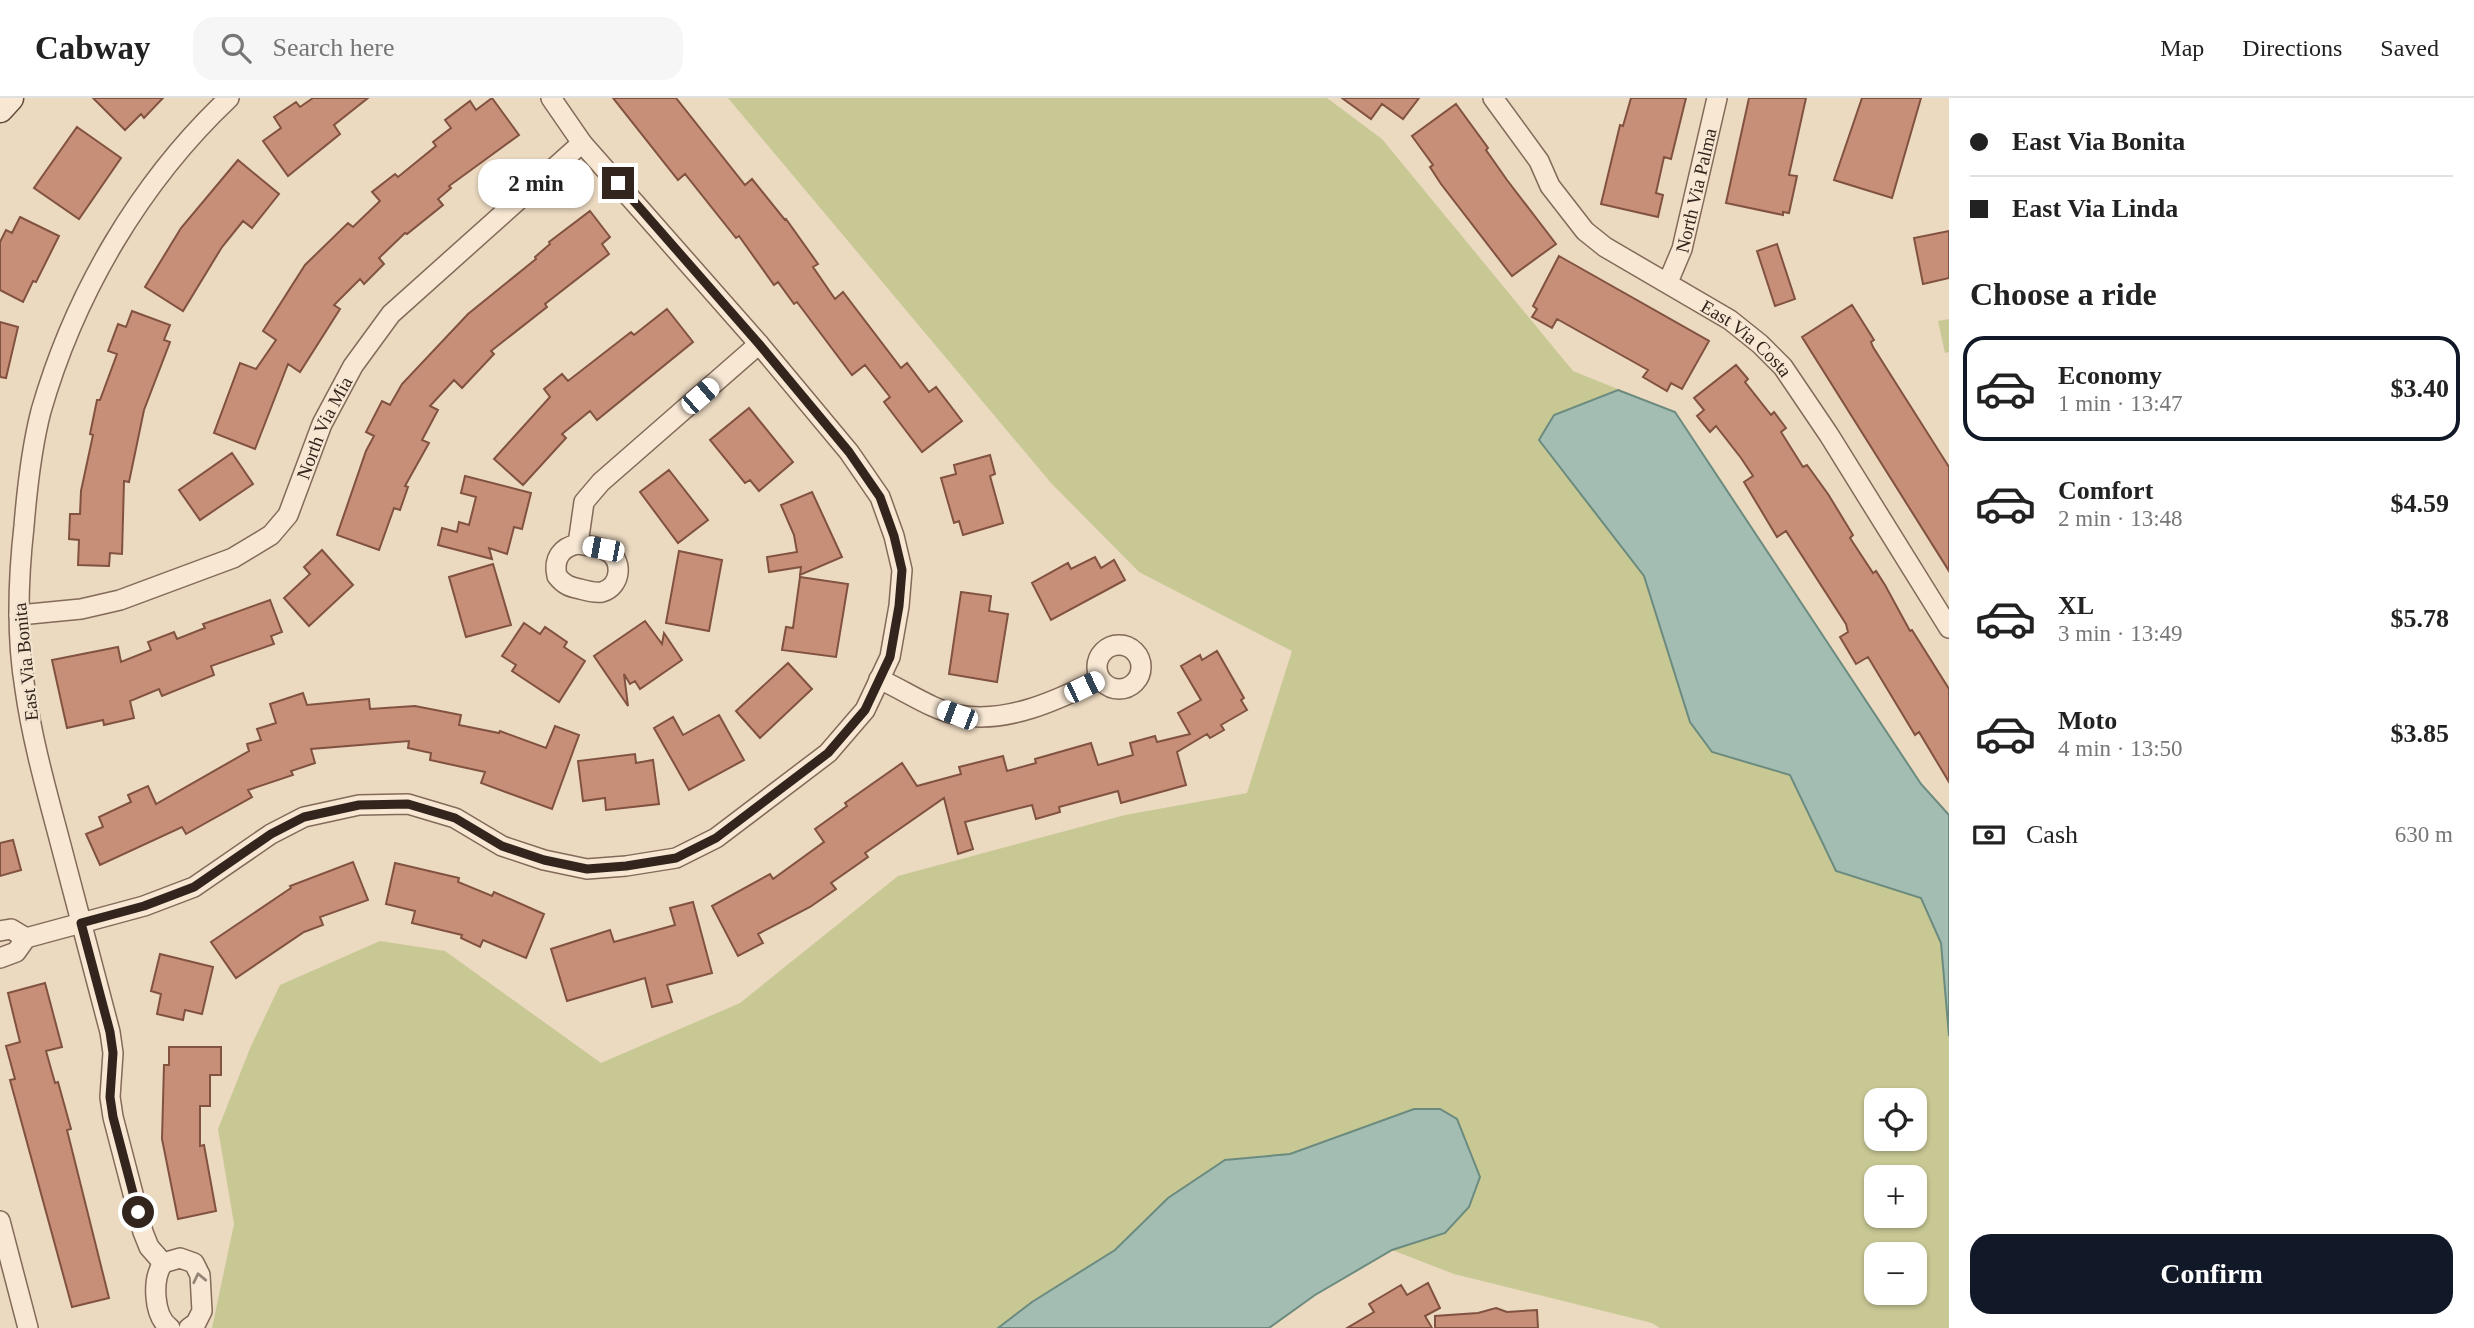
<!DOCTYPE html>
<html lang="en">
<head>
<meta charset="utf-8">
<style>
  body { margin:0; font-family:"Times New Roman",serif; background:#f6f6f6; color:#222; height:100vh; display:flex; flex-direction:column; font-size:26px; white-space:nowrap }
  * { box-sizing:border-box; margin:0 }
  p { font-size:23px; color:#767676 }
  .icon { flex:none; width:38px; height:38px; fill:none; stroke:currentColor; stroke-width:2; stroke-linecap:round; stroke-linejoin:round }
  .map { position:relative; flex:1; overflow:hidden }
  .drawer { display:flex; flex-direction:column; background:#fff; width:525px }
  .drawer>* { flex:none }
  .banner { display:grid; align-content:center; height:154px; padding:0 21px; background:#fff }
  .controls { position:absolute; left:1864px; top:990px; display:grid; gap:14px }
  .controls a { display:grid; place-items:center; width:63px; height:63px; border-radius:14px; background:#fff; box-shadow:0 2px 5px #0004; font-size:35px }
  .end { position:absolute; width:32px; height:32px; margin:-16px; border:9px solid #33251d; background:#fff; box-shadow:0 0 0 4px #fff }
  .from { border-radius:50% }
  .bubble { position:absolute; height:49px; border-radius:21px; background:#fff; box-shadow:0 2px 5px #0004; font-size:23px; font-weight:700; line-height:49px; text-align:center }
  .car { position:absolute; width:21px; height:42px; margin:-21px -10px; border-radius:9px; box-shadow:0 0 5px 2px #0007; background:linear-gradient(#fff 24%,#345 0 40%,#fff 0 76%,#345 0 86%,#fff 0) }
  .banner b { display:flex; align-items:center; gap:24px; height:66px; font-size:26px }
  .banner b+b { border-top:2px solid #e0e0e0 }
  .banner i { width:18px; height:18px; background:#222 }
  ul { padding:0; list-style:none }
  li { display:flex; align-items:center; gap:21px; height:105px; margin:0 14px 10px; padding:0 7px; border:4px solid transparent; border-radius:21px }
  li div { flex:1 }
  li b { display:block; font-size:26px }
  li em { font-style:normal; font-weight:700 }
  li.on { border-color:#111827 }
  li>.icon { width:63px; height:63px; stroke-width:1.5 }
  h2 { padding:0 21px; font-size:32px; line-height:84px }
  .pay { display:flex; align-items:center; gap:18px; height:77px; padding:0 21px; font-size:26px }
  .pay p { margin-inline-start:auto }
  .cta { display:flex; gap:14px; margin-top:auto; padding:14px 21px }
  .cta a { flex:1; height:80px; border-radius:21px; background:#111827; color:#fff; font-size:28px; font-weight:700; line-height:80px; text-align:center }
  header { display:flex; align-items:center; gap:42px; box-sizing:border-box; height:98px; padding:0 35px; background:#fff; border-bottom:2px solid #e0e0e0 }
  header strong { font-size:33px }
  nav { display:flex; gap:38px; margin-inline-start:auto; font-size:24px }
  .search { width:490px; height:63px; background:#f6f6f6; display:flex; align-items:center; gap:18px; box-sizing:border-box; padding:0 24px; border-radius:21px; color:#767676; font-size:26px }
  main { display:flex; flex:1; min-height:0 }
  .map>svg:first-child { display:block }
  .green { fill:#c8c895; fill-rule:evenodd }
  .water { fill:#a3bdb2; stroke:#6b8b7f; stroke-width:2 }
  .building { fill:#c88f78; stroke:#815240; stroke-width:2 }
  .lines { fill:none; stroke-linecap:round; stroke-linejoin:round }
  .street-casing { stroke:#836a59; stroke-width:22 }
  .secondary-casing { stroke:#654c3c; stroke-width:29 }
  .street { stroke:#f7e7d3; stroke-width:19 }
  .secondary { stroke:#f7e7d3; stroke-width:26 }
  .oneway { stroke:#958678 }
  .route { stroke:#33251d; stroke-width:9 }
  .labels { text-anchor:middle; stroke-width:5; stroke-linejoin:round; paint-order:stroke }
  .street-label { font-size:19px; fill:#33251d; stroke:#f3e4cf }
</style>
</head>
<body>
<header>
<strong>Cabway</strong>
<div class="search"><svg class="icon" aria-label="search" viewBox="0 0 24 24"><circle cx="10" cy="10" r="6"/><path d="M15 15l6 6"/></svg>Search here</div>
<nav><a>Map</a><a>Directions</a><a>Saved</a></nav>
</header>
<main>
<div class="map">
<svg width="1949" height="1230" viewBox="0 0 1949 1230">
  <rect width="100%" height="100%" fill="#ebd9c0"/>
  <path class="green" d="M728,0H1327L1382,41L1573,273L1675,314L1921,686L1949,717V1230H1660L1652,1225L1454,1176L1392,1152L1445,1135L1414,1011L1290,1056L1225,1062L1168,1100L1115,1152L1032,1204L998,1230H212L234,1126L218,1031L251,948L280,887L380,843L445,853L601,965L740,905L898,778L1125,717L1247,695L1292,553L1139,474L1051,385ZM1876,1003H1914V1041H1876ZM1876,1080H1914V1118H1876ZM1876,1157H1914V1195H1876Z
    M1949,221V254L1945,255L1938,223Z"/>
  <path class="water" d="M1618,292L1675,314L1921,686L1949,717V938L1941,845L1921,800L1836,773L1790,677L1712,654L1690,624L1644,478L1539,342L1554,317Z
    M1414,1011H1440L1457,1021L1480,1079L1469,1109L1445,1135L1392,1152L1315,1197L1269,1230H998L1032,1204L1115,1152L1168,1100L1225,1062L1290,1056Z"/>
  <path class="building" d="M93,0H163L144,20L141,16L125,32Z
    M313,0H368L334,27L340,36L288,78L263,43L281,30L274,19L296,4L300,9Z
    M492,0L519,37L449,88L451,90L438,101L443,107L407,136L405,135L379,160L384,166L364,186L360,181L334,207L340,211L300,274L288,266L255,351L214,335L240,265L256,271L276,242L263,233L305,167L348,125L353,129L380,103L372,94L395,76L398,79L436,48L433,44L451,30L445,22L470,3L476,12Z
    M613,0H676L745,87L752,81L785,122L786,121L818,166L813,169L835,201L843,194L901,270L907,265L929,294L936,289L962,323L922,354L884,304L890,299L865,267L852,277L797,204L794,206L778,184L774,187L739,138L736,140L685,76L678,82Z
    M1342,0H1419L1403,21L1382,6L1371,21Z
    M1631,0H1686L1671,61L1664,59L1656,95L1663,97L1658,119L1601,106L1620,27L1623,28Z
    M1749,0H1806L1789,77L1797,78L1789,115L1783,114V117L1726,105Z
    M1862,0H1921L1892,100L1834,82Z
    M1456,6L1488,50L1486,52L1507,82L1556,146L1512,178L1441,86L1430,69L1433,67L1412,38Z
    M77,29L121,60L79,121L34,90Z
    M238,62L279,96L252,130L243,123L222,149L183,213L145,189L181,130Z
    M590,113L610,139L602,146L609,156L545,206L547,209L491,253L494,256L462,290L454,282L430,308L438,312L422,342L429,345L405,388L408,389L400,412L394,410L379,452L337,437L366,353L374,338L366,334L382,303L390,307L402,286L468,216L536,161L535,159L550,146L549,144Z
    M20,119L59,138L36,184L33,183L23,204L0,192V144L6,132L12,135Z
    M1949,133V180L1923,186L1914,140Z
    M1777,146L1795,201L1775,208L1757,153Z
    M1559,158L1709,243L1682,291L1671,285L1667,293L1643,279L1648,272L1557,221L1552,230L1532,219L1537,211L1533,208Z
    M1852,207L1874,242L1871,244L1873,249L1949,369V473L1802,239Z
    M667,211L693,244L597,322L590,313L562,336L566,340L523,387L494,361L550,299L544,291L562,276L568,283L631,234L634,237Z
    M132,213L170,227L164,242L170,244L144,312L129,384L124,383L122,456L110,455L109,468L78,467L79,442L69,441L70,416H80L81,393L93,337L90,336L97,302H100L117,256L108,253L118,226L126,229Z
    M0,224L18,229L6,280L0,279Z
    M1736,267L1748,281L1745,284L1771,317L1774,314L1786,330L1781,334L1803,369L1807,367L1828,396L1853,437L1850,440L1873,475L1876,473L1885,487L1910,533L1912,532L1949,591V684L1919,634L1915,637L1868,559L1856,566L1840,539L1848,534L1846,526L1786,433L1777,439L1744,384L1753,378L1741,360L1716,328L1710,334L1697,318L1704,312L1694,300Z
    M749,310L793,364L759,393L750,382L745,385L710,342Z
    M232,355L253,386L200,422L179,392Z
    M990,357L995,376L990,378L1003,425L963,437L959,423L954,425L941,380L956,376L954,367Z
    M669,372L708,422L678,445L640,394Z
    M465,378L531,395L522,431L514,429L507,456L489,450L492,461L438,447L442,430L457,434L459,424L469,427L476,399L461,395Z
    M812,394L842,459L800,477L801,469L769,474L767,459L797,454L794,437L781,407Z
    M322,452L353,487L309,528L284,500L310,476L304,469Z
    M679,453L722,462L709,533L666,525Z
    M1095,459L1101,470L1114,462L1125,482L1051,522L1032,485L1068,465L1071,471Z
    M493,466L511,527L466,539L449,479Z
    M800,479L848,486L836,559L782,552L786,529L793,530Z
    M961,494L991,498L989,513L1008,516L997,584L949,576Z
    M270,502L282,534L271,538L274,546L211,568L214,577L162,598L159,591L130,603L134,620L104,627L103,622L67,630L52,562L118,549L121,564L151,552L148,544L174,534L177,541L205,530L203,526Z
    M645,523L662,546L664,535L682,562L640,591L635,583L630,586L624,576L628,608L594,558Z
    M524,525L540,536L545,529L567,544L564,549L585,563L559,604L512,573L516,567L502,558Z
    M1217,553L1244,600L1241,602L1247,612L1221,627L1224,632L1210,640L1207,636L1177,654L1186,687L1121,705L1118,693L1059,709L1060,714L1036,721L1032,707L965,724L973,751L958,756L944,700L865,755L868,759L831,785L836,791L810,809L758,836L763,845L738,858L712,808L770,776L773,781L824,744L815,731L847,708L845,705L902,665L917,688L961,676L959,669L1003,658L1007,673L1036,665L1035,661L1091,645L1098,667L1133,657L1130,645L1155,638L1157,644L1190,636L1178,615L1201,602L1181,568L1200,557L1202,562Z
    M788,565L812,591L760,640L736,613Z
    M303,595L307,607L369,601L370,611L415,608L461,617L459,627L499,635L500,633L546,650L555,628L579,637L552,711L481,685L485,674L430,662L431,655L408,650L409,643L311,651L315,665L291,673L293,677L248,692L252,699L186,736L182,729L100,767L86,736L103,729L99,719L131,704L128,697L148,688L156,706L249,653L247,646L261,642L257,631L276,625L270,606Z
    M719,617L744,662L689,692L654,630L673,619L683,637Z
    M635,656L636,665L653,662L659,706L606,712L605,700L583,703L578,663Z
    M13,742L21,772L0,778V745Z
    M353,764L368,802L320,819L323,827L304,834L236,880L211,844L291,790L290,788Z
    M395,765L459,780L458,784L492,798L494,794L544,816L526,860L483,842L480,849L461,840L462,837L412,825L415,813L386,806Z
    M693,804L712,875L667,887L672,904L652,909L645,880L567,903L551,851L610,832L614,844L675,827L670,810Z
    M160,856L213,869L202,916L185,912L183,922L157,916L161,896L151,893Z
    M45,885L62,949L46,953L55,985L58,984L71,1031L67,1032L109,1200L72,1209L10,982L15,981L6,948L20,944L8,895Z
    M169,949H221V977H210V1008H200V1048L204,1047L216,1113L178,1121L162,1041L164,967H169Z
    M1428,1185L1440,1210L1425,1218L1432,1230H1347L1374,1214L1369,1206L1401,1187L1407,1197Z
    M1496,1210L1507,1214L1537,1212L1538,1230H1435V1218L1478,1215Z"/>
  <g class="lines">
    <g class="street-casing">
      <g id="street">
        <path id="s1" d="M1493,0L1539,63L1550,88L1585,133L1605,149L1730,222L1760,246L1783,269L1829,337L1949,530"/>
        <path id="s2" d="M1668,184L1682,151L1717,0"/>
        <path d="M578,446L584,404L601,384L759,246"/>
        <path d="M578,446C587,448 597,448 605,452C624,460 622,488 602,494C595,495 587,493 580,491C570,489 564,487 557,478C553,461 561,449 578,446Z"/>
        <path id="s3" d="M19,517L81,511L120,502L233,460L271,437L288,417L322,326L353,268L391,216L582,45"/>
        <circle cx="1119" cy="569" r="22"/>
        <path d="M879,581C904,592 934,613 959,617C1007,626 1058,602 1100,581"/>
        <path d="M0,833L11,831L26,840"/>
        <path d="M0,860L16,854L26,840L144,808L194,789L271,736L304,719L359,707L408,706L455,720L502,748L544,762L587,771L626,768L676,760L716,740L828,655L865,612L890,559L899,508L902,472L894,438L880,399L849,354L759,246L582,45L551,0"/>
        <path d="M0,1123L28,1230"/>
        <path d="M163,1165L149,1149L143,1134L113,1019L110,999L113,955L110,934C93,870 76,805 59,740C46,691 32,641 25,591C16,537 18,482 24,428C27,391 32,348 41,313C75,195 140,84 229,0"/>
        <path d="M170,1230C153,1218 152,1181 163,1165L180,1160L194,1165L200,1177L202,1213L196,1225L189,1230"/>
      </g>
    </g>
    <g class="secondary-casing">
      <path id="secondary" d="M0,11L10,0"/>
    </g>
    <use href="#street" class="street"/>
    <use href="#secondary" class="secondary"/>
  </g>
  <defs><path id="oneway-chevron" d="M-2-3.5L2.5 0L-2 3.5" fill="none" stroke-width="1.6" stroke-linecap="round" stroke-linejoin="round" transform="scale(1.75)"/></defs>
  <use class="oneway" href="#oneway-chevron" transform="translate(199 1180) rotate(-102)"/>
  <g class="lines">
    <path class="route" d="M138,1114L113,1019L110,999L113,955L110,934L81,825L144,808L194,789L271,736L304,719L359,707L408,706L455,720L502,748L544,762L587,771L626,768L676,760L716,740L828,655L865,612L890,559L899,508L902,472L894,438L880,399L849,354L759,246L618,85"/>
  </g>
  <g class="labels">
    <g class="street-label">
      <text dy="7" stroke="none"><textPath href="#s2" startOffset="96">North Via Palma</textPath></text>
      <text dy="7" stroke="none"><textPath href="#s1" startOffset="357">East Via Costa</textPath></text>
      <text dy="7" stroke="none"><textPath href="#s3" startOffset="388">North Via Mia</textPath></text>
      <text transform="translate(25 564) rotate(-96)" y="7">East Via Bonita</text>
    </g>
  </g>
</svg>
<div class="controls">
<a><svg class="icon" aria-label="locate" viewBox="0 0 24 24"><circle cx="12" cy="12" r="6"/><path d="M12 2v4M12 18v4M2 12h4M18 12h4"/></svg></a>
<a>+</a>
<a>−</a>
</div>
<i class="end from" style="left:138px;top:1114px"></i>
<i class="end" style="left:618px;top:85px"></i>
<div class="bubble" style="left:478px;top:61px;width:116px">2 min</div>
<i class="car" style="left:700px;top:298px;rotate:49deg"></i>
<i class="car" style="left:603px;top:451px;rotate:281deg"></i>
<i class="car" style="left:1084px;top:589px;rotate:64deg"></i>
<i class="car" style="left:957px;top:617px;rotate:291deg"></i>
</div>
<section class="drawer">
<div class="banner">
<b><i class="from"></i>East Via Bonita</b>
<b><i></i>East Via Linda</b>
</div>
<h2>Choose a ride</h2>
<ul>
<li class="on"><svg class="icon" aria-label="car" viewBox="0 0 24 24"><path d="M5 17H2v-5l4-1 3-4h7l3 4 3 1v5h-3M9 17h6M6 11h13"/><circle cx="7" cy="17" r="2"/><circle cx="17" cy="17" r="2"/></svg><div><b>Economy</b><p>1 min · 13:47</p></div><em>$3.40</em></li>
<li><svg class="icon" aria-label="car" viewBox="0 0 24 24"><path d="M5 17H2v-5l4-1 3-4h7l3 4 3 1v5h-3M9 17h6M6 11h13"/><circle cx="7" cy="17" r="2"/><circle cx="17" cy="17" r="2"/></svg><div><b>Comfort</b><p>2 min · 13:48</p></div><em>$4.59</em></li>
<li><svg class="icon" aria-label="car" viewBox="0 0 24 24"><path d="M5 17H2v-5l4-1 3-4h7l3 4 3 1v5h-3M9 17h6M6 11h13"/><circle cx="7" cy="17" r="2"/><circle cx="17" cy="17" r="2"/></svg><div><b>XL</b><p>3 min · 13:49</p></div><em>$5.78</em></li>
<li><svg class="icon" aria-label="car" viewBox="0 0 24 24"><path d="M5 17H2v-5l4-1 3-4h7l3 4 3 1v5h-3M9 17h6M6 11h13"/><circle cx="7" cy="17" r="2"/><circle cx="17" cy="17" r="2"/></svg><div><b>Moto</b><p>4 min · 13:50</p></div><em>$3.85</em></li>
</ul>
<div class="pay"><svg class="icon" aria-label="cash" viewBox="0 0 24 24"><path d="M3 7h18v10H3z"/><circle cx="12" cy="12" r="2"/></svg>Cash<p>630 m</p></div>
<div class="cta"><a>Confirm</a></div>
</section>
</main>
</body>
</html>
